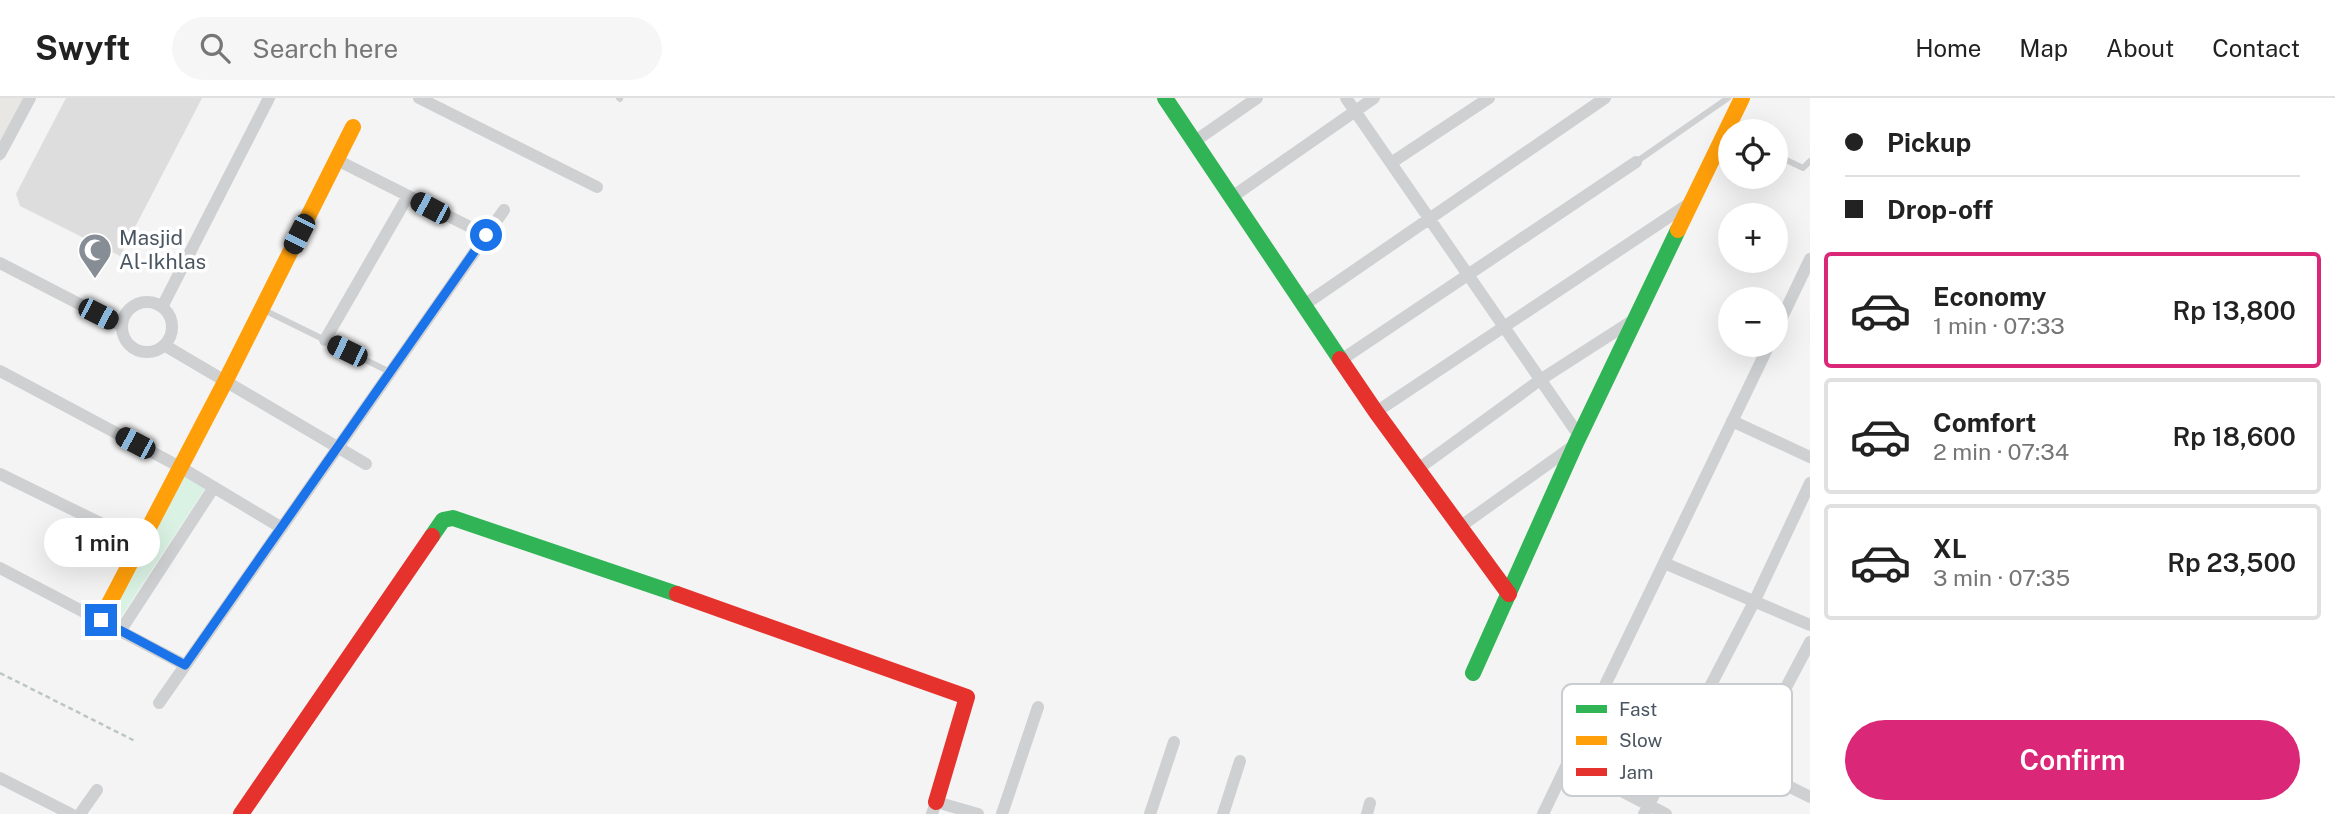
<!DOCTYPE html>
<html lang="en">
<head>
<meta charset="utf-8">
<style>
  body { margin:0; font-family:"Public Sans",sans-serif; background:#f6f6f6; color:#222; height:100vh; display:flex; flex-direction:column; font-size:26px; white-space:nowrap }
  * { box-sizing:border-box; margin:0 }
  p { font-size:23px; color:#767676 }
  .icon { flex:none; width:38px; height:38px; fill:none; stroke:currentColor; stroke-width:2; stroke-linecap:round; stroke-linejoin:round }
  .map { position:relative; flex:1; overflow:hidden }
  .side { display:flex; flex-direction:column; background:#fff; width:525px }
  .side>* { flex:none }
  .hud { display:grid; align-content:center; height:154px; padding:0 35px; background:#fff }
  .controls { position:absolute; left:1718px; top:21px; display:grid; gap:14px }
  .controls a { display:grid; place-items:center; width:70px; height:70px; border-radius:50%; background:#fff; box-shadow:0 7px 28px #0002; font-size:35px }
  .end { position:absolute; width:32px; height:32px; margin:-16px; border:9px solid #1a73e8; background:#fff; box-shadow:0 0 0 4px #fff }
  .from { border-radius:50% }
  .bubble { position:absolute; height:49px; border-radius:24px; background:#fff; box-shadow:0 7px 28px #0002; font-size:23px; font-weight:600; line-height:49px; text-align:center }
  .car { position:absolute; width:21px; height:42px; margin:-21px -10px; border-radius:9px; box-shadow:0 0 5px 2px #0007; background:linear-gradient(#222 24%,#8ab4d8 0 40%,#222 0 76%,#8ab4d8 0 86%,#222 0) }
  .hud b { display:flex; align-items:center; gap:24px; height:66px; font-size:26px }
  .hud b+b { border-top:2px solid #e0e0e0 }
  .hud i { width:18px; height:18px; background:#222 }
  ul { padding:0; list-style:none }
  li { display:flex; align-items:center; gap:21px; height:116px; margin:0 14px 10px; padding:0 21px; border:4px solid #e0e0e0; border-radius:7px }
  li div { flex:1 }
  li b { display:block; font-size:26px }
  li em { font-style:normal; font-weight:600 }
  li.selected { border-color:#db2777 }
  li>.icon { width:63px; height:63px; stroke-width:1.5 }
  .primary-button { display:flex; gap:14px; margin-top:auto; padding:14px 35px }
  .primary-button a { flex:1; height:80px; border-radius:42px; background:#db2777; color:#fff; font-size:28px; font-weight:600; line-height:80px; text-align:center }
  header { display:flex; align-items:center; gap:42px; box-sizing:border-box; height:98px; padding:0 35px; background:#fff; border-bottom:2px solid #e0e0e0 }
  header strong { font-size:33px }
  nav { display:flex; gap:38px; margin-inline-start:auto; font-size:24px }
  .search { width:490px; height:63px; background:#f6f6f6; display:flex; align-items:center; gap:18px; box-sizing:border-box; padding:0 24px; border-radius:38px; color:#767676; font-size:26px }
  main { display:flex; flex:1; min-height:0 }
  .map>svg:first-child { display:block }
  .commercial { fill:#e8e7e3 }
  .green { fill:#d9f2e3 }
  .building { fill:#ddddde }
  .lines { fill:none; stroke-linecap:round; stroke-linejoin:round }
  .path { stroke:#bcc7c4; stroke-width:2.5; stroke-dasharray:5 3.5; stroke-linecap:butt }
  .lane { stroke:#ced0d2; stroke-width:6 }
  .street { stroke:#ced0d2; stroke-width:12 }
  .fast { stroke:#30b455; stroke-width:16 }
  .slow { stroke:#ff9f0a; stroke-width:16 }
  .jam { stroke:#e5322d; stroke-width:16 }
  .route { stroke:#1a73e8; stroke-width:9 }
  .labels { text-anchor:middle; stroke-width:7; stroke-linejoin:round; paint-order:stroke }
  .poi-label { font-size:21px; fill:#4a5661; stroke:#fff; text-anchor:start }
  .key { fill:#fff; stroke:#c9ccd0; stroke-width:2 }
  .key-label { font-size:19px; fill:#4a5661 }
</style>
</head>
<body>
<header>
<strong>Swyft</strong>
<div class="search"><svg class="icon" aria-label="search" viewBox="0 0 24 24"><circle cx="10" cy="10" r="6"/><path d="M15 15l6 6"/></svg>Search here</div>
<nav><a>Home</a><a>Map</a><a>About</a><a>Contact</a></nav>
</header>
<main>
<div class="map">
<svg width="1810" height="716" viewBox="0 0 1810 716">
  <rect width="100%" height="100%" fill="#f4f4f4"/>
  <path class="commercial" d="M0,0H33L0,65Z"/>
  <path class="green" d="M183,377L206,389L119,522L110,517Z"/>
  <path class="building" d="M66,0H202L120,158L20,108L16,96Z"/>
  <g class="lines">
    <path class="path" d="M0,575L135,643"/>
    <path class="lane" d="M619,0L620,1
      M1776,57L1803,70L1810,63
      M1636,64L1728,0
      M262,211L390,274"/>
    <path class="street" d="M419,0L597,89
      M1346,0L1580,339
      M1195,43L1257,0
      M0,56L30,0
      M337,62L486,137
      M1391,65L1489,0
      M1232,99L1374,0
      M0,165L122,228
      M122 229a25 25 0 1 1 50 0a25 25 0 1 1-50 0Z
      M1304,207L1605,0
      M162,209L269,0
      M1776,232L1810,161
      M325,242L408,98
      M164,247L366,366
      M1341,262L1636,64
      M0,273L180,369L282,430
      M1376,314L1693,103
      M1732,323L1810,359
      M1418,371L1540,282L1635,221
      M0,376L141,445
      M1461,428L1576,346
      M1664,465L1810,527
      M0,470L185,567
      M121,532L214,389
      M159,605L504,112
      M1686,637L1810,699
      M1567,665L1666,716
      M1745,667L1810,544
      M0,680L71,716
      M80,716L97,692
      M932,716L936,704L978,716
      M1002,716L1038,609
      M1150,716L1174,644
      M1223,716L1240,663
      M1367,716L1370,705
      M1543,716L1769,247
      M1644,716L1755,502L1810,385"/>
    <path class="fast" d="M1165,0L1340,261
      M432,438L443,422L453,420L677,496
      M1473,575L1576,345L1678,132"/>
    <path class="slow" d="M1678,132L1742,0
      M101,521L225,284L353,29"/>
    <path class="jam" d="M1340,261L1376,314L1509,496
      M677,496L967,599L936,704
      M241,716L432,438"/>
  </g>
  <g class="lines">
    <path class="route" d="M101,522L185,567L486,137"/>
  </g>
  <defs>
    <g id="mosque-pin" transform="scale(1.75)"><path d="M0 17L-7.5 6A9.5 9.5 0 1 1 7.5 6Z" fill="#868d94" stroke="#fff"/><path d="M3.5-4.9A6 6 0 1 0 3.5 4.9A5 5 0 1 1 3.5-4.9Z" fill="#fff"/></g>
  </defs>
  <g fill-rule="evenodd">
    <use href="#mosque-pin" x="95" y="152"/>
  </g>
  <g class="labels">
    <g class="poi-label">
      <text x="119" y="147">Masjid<tspan x="119" dy="24">Al-Ikhlas</tspan></text>
    </g>
  </g>
  <rect x="1562" y="586" width="230" height="112" rx="10" class="key"/>
  <rect x="1576" y="607" width="31" height="8" fill="#30b455"/>
  <rect x="1576" y="638" width="31" height="9" fill="#ff9f0a"/>
  <rect x="1576" y="670" width="31" height="8" fill="#e5322d"/>
  <g class="key-label">
    <text x="1619" y="618">Fast</text>
    <text x="1619" y="649">Slow</text>
    <text x="1619" y="681">Jam</text>
  </g>
</svg>
<div class="controls">
<a><svg class="icon" aria-label="locate" viewBox="0 0 24 24"><circle cx="12" cy="12" r="6"/><path d="M12 2v4M12 18v4M2 12h4M18 12h4"/></svg></a>
<a>+</a>
<a>−</a>
</div>
<i class="end from" style="left:486px;top:137px"></i>
<i class="end" style="left:101px;top:522px"></i>
<div class="bubble" style="left:44px;top:420px;width:116px">1 min</div>
<i class="car" style="left:430px;top:110px;rotate:298deg"></i>
<i class="car" style="left:299px;top:136px;rotate:207deg"></i>
<i class="car" style="left:98px;top:216px;rotate:117deg"></i>
<i class="car" style="left:347px;top:253px;rotate:296deg"></i>
<i class="car" style="left:135px;top:345px;rotate:298deg"></i>
</div>
<section class="side">
<div class="hud">
<b><i class="from"></i>Pickup</b>
<b><i></i>Drop-off</b>
</div>
<ul>
<li class="selected"><svg class="icon" aria-label="car" viewBox="0 0 24 24"><path d="M5 17H2v-5l4-1 3-4h7l3 4 3 1v5h-3M9 17h6M6 11h13"/><circle cx="7" cy="17" r="2"/><circle cx="17" cy="17" r="2"/></svg><div><b>Economy</b><p>1 min · 07:33</p></div><em>Rp 13,800</em></li>
<li><svg class="icon" aria-label="car" viewBox="0 0 24 24"><path d="M5 17H2v-5l4-1 3-4h7l3 4 3 1v5h-3M9 17h6M6 11h13"/><circle cx="7" cy="17" r="2"/><circle cx="17" cy="17" r="2"/></svg><div><b>Comfort</b><p>2 min · 07:34</p></div><em>Rp 18,600</em></li>
<li><svg class="icon" aria-label="car" viewBox="0 0 24 24"><path d="M5 17H2v-5l4-1 3-4h7l3 4 3 1v5h-3M9 17h6M6 11h13"/><circle cx="7" cy="17" r="2"/><circle cx="17" cy="17" r="2"/></svg><div><b>XL</b><p>3 min · 07:35</p></div><em>Rp 23,500</em></li>
</ul>
<div class="primary-button"><a>Confirm</a></div>
</section>
</main>
</body>
</html>
